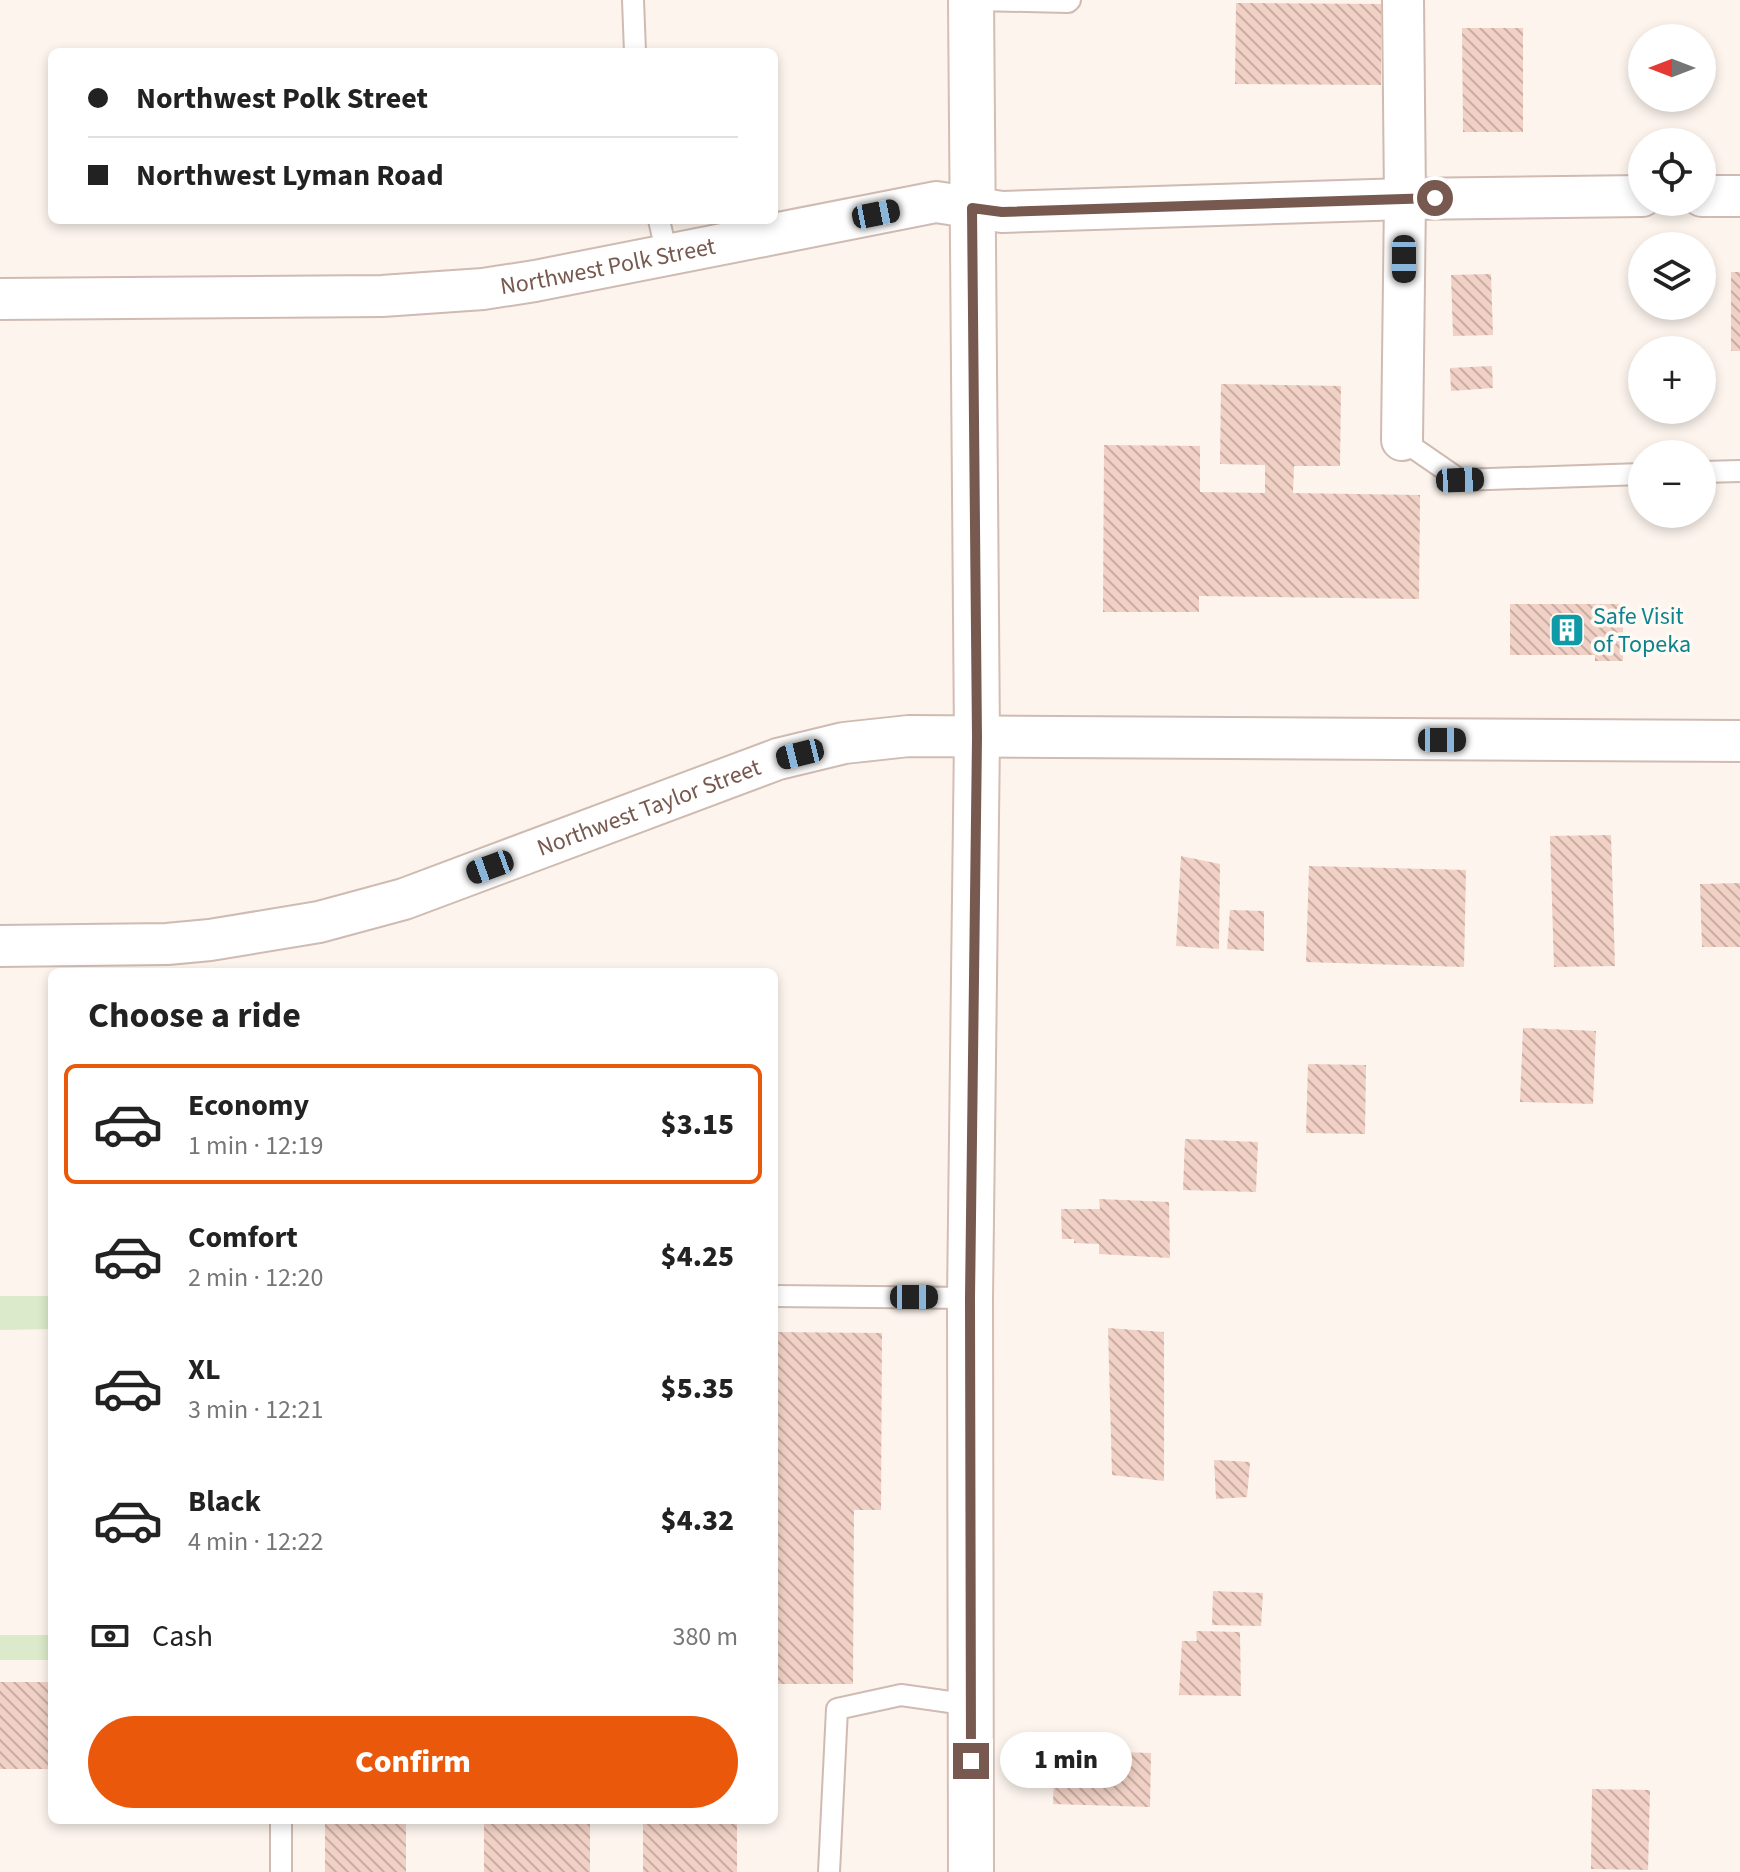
<!DOCTYPE html>
<html lang="en">
<head>
<meta charset="utf-8">
<style>
  body { margin:0; font-family:"Source Sans 3",sans-serif; background:#f2f2f2; color:#222; height:100vh; display:flex; flex-direction:column; font-size:30px; white-space:nowrap }
  * { box-sizing:border-box; margin:0 }
  p { font-size:26px; color:#767676 }
  .icon { flex:none; width:44px; height:44px; fill:none; stroke:currentColor; stroke-width:2; stroke-linecap:round; stroke-linejoin:round }
  .map { position:relative; flex:1; overflow:hidden }
  .panel { position:absolute; left:48px; top:968px; width:730px; height:856px; display:flex; flex-direction:column; background:#fff; border-radius:12px; box-shadow:0 4px 12px #0003 }
  .panel>* { flex:none }
  .guide { position:absolute; left:48px; top:48px; width:730px; height:176px; border-radius:12px; box-shadow:0 4px 12px #0003; display:grid; align-content:center; height:176px; padding:0 40px; background:#fff }
  .needle { width:52px; rotate:270deg }
  .buttons { position:absolute; left:1628px; top:24px; display:grid; gap:16px }
  .buttons a { display:grid; place-items:center; width:88px; height:88px; border-radius:50%; background:#fff; box-shadow:0 4px 12px #0003; font-size:40px }
  .end { position:absolute; width:36px; height:36px; margin:-18px; border:10px solid #78594f; background:#fff; box-shadow:0 0 0 4px #fff }
  .from { border-radius:50% }
  .bubble { position:absolute; height:56px; border-radius:28px; background:#fff; box-shadow:0 4px 12px #0003; font-size:26px; font-weight:800; line-height:56px; text-align:center }
  .car { position:absolute; width:24px; height:48px; margin:-24px -12px; border-radius:10px; box-shadow:0 0 6px 2px #0007; background:linear-gradient(#222 24%,#8ab4d8 0 40%,#222 0 76%,#8ab4d8 0 86%,#222 0) }
  .guide b { display:flex; align-items:center; gap:28px; height:76px; font-size:30px }
  .guide b+b { border-top:2px solid #e0e0e0 }
  .guide i { width:20px; height:20px; background:#222 }
  ul { padding:0; list-style:none }
  li { display:flex; align-items:center; gap:24px; height:120px; margin:0 16px 12px; padding:0 24px; border:4px solid transparent; border-radius:12px }
  li div { flex:1 }
  li b { display:block; font-size:30px }
  li em { font-style:normal; font-weight:800 }
  li.selected { border-color:#ea580c }
  li>.icon { width:72px; height:72px; stroke-width:1.5 }
  h2 { padding:0 40px; font-size:36px; line-height:96px }
  .pay { display:flex; align-items:center; gap:20px; height:88px; padding:0 40px; font-size:30px }
  .pay p { margin-inline-start:auto }
  .primary-button { display:flex; gap:16px; margin-top:auto; padding:16px 40px }
  .primary-button a { flex:1; height:92px; border-radius:48px; background:#ea580c; color:#fff; font-size:32px; font-weight:800; line-height:92px; text-align:center }
  .map>svg:first-child { display:block }
  .park { fill:#dbeaca }
  .building { fill:url(#building-back-hatch) }
  .lines { fill:none; stroke-linecap:round; stroke-linejoin:round }
  .lane-casing { stroke:#cfbbb1; stroke-width:24 }
  .street-casing { stroke:#cfbbb1; stroke-width:44 }
  .secondary-casing { stroke:#d4bdb2; stroke-width:48 }
  .lane { stroke:#fff; stroke-width:20 }
  .street { stroke:#fff; stroke-width:40 }
  .secondary { stroke:#fff; stroke-width:44 }
  .route { stroke:#78594f; stroke-width:10 }
  .labels { text-anchor:middle; stroke-width:7; stroke-linejoin:round; paint-order:stroke }
  .street-label { font-size:24px; fill:#78594f; stroke:#fef9f3 }
  .culture-label { font-size:24px; fill:#0d838f; stroke:#fef9f3; text-anchor:start }
</style>
</head>
<body>
<div class="map">
<svg width="1740" height="1872" viewBox="0 0 1740 1872">
  <defs>
    <pattern id="building-back-hatch" width="6" height="6" patternUnits="userSpaceOnUse" patternTransform="scale(2)"><rect width="6" height="6" fill="#f1d1c5"/><path d="M-1 5l2 2M0 0l6 6M5-1l2 2" fill="none" stroke="#c8ada2"/></pattern>
  </defs>
  <rect width="100%" height="100%" fill="#fcf4ed"/>
  <path class="park" d="M0,1296H52V1329L0,1330Z
    M0,1635H52V1660H0Z"/>
  <path class="building" d="M1236,3L1381,4V85L1235,84Z
    M1462,28H1523V132H1463Z
    M1731,272H1740V351H1731Z
    M1491,274L1493,335L1453,336L1451,275Z
    M1492,366L1493,388L1451,391L1450,368Z
    M1221,384L1341,386L1340,466H1294L1293,493L1420,495L1419,599L1199,596V612H1103L1104,445L1200,446V492L1265,493V465L1220,464Z
    M1510,604H1623V661H1595V655H1510Z
    M1611,835L1615,966L1554,967L1550,836Z
    M1181,856L1220,864L1219,949L1176,946Z
    M1309,866L1466,870L1464,967L1306,962Z
    M1740,883V947H1702L1700,884Z
    M1230,910L1264,911V951L1227,949Z
    M1523,1028L1596,1031L1593,1104L1520,1102Z
    M1308,1064L1366,1065L1365,1134L1306,1133Z
    M1185,1139L1258,1142L1256,1192L1183,1190Z
    M1099,1199L1169,1202L1170,1258L1099,1254V1244L1074,1243V1239H1062L1061,1209H1100Z
    M1108,1328L1164,1332V1481L1112,1475Z
    M774,1332L882,1333L881,1510H854L853,1684H774Z
    M1214,1460L1250,1462L1247,1497L1216,1499Z
    M1213,1591L1263,1593L1261,1626L1212,1625Z
    M1196,1631L1240,1632L1241,1696L1179,1695L1182,1641H1197Z
    M0,1682H52V1769H0Z
    M1055,1750L1151,1753L1150,1807L1053,1804Z
    M1592,1789L1650,1790L1648,1870L1591,1869Z
    M325,1820H406V1872H325Z
    M484,1820H590V1872H484Z
    M643,1820H737V1872H643Z"/>
  <g class="lines">
    <g class="lane-casing">
      <path id="lane" d="M633,0L635,52
        M977,0L1068,2L1070,0
        M659,220L667,255
        M1402,440L1460,480L1642,474
        M1702,472L1740,471
        M774,1296L970,1298
        M281,1872V1820
        M829,1872L837,1709L901,1695L971,1705"/>
    </g>
    <g class="street-casing">
      <g id="street">
        <path d="M1702,196H1740"/>
        <path id="s1" d="M0,299L382,296L483,289L535,281L936,202L1002,212L1405,199L1642,196"/>
        <path d="M1402,440L1405,199L1403,0"/>
        <path id="s2" d="M0,946L167,944L210,940L319,922L404,899L778,759L844,743L909,736L1740,741"/>
      </g>
    </g>
    <g class="secondary-casing">
      <path id="secondary" d="M971,1872L970,1298L977,738L971,0"/>
    </g>
    <use href="#lane" class="lane"/>
    <use href="#street" class="street"/>
    <use href="#secondary" class="secondary"/>
  </g>
  <g class="lines">
    <path class="route" d="M971,1761L970,1298L977,738L972,208L1002,212L1435,198"/>
  </g>
  <defs>
    <g id="building-square" transform="scale(1.8)"><rect x="-9" y="-9" width="18" height="18" rx="4" fill="#0f9aa8" stroke="#fef9f3"/><path d="M-4-6H4V6H1V3H-1V6H-4ZM-2.5-4.3h1.7v1.8h-1.7ZM.8-4.3h1.7v1.8H.8ZM-2.5-1h1.7V.8h-1.7ZM.8-1h1.7V.8H.8Z" fill="#fff"/></g>
  </defs>
  <g fill-rule="evenodd">
    <use href="#building-square" x="1567" y="630"/>
  </g>
  <g class="labels">
    <g class="street-label">
      <text dy="8" stroke="none"><textPath href="#s1" startOffset="610">Northwest Polk Street</textPath></text>
      <text dy="8" stroke="none"><textPath href="#s2" startOffset="670">Northwest Taylor Street</textPath></text>
    </g>
    <g class="culture-label">
      <text x="1593" y="624">Safe Visit<tspan x="1593" dy="28">of Topeka</tspan></text>
    </g>
  </g>
</svg>
<div class="buttons">
<a><svg class="needle" viewBox="-14 -14 28 28"><path d="M0-13l5 13h-10z" fill="#e53935"/><path d="M0 13l5-13h-10z" fill="#767676"/></svg></a>
<a><svg class="icon" aria-label="locate" viewBox="0 0 24 24"><circle cx="12" cy="12" r="6"/><path d="M12 2v4M12 18v4M2 12h4M18 12h4"/></svg></a>
<a><svg class="icon" aria-label="layers" viewBox="0 0 24 24"><path d="M12 4l9 5-9 5-9-5zM3 14l9 5 9-5"/></svg></a>
<a>+</a>
<a>−</a>
</div>
<i class="end from" style="left:1435px;top:198px"></i>
<i class="end" style="left:971px;top:1761px"></i>
<div class="bubble" style="left:1000px;top:1732px;width:132px">1 min</div>
<i class="car" style="left:876px;top:214px;rotate:79deg"></i>
<i class="car" style="left:1404px;top:259px;rotate:180deg"></i>
<i class="car" style="left:1460px;top:480px;rotate:88deg"></i>
<i class="car" style="left:1442px;top:740px;rotate:90deg"></i>
<i class="car" style="left:800px;top:754px;rotate:256deg"></i>
<i class="car" style="left:490px;top:867px;rotate:250deg"></i>
<i class="car" style="left:914px;top:1297px;rotate:90deg"></i>
<div class="guide">
<b><i class="from"></i>Northwest Polk Street</b>
<b><i></i>Northwest Lyman Road</b>
</div>
<section class="panel">
<h2>Choose a ride</h2>
<ul>
<li class="selected"><svg class="icon" aria-label="car" viewBox="0 0 24 24"><path d="M5 17H2v-5l4-1 3-4h7l3 4 3 1v5h-3M9 17h6M6 11h13"/><circle cx="7" cy="17" r="2"/><circle cx="17" cy="17" r="2"/></svg><div><b>Economy</b><p>1 min · 12:19</p></div><em>$3.15</em></li>
<li><svg class="icon" aria-label="car" viewBox="0 0 24 24"><path d="M5 17H2v-5l4-1 3-4h7l3 4 3 1v5h-3M9 17h6M6 11h13"/><circle cx="7" cy="17" r="2"/><circle cx="17" cy="17" r="2"/></svg><div><b>Comfort</b><p>2 min · 12:20</p></div><em>$4.25</em></li>
<li><svg class="icon" aria-label="car" viewBox="0 0 24 24"><path d="M5 17H2v-5l4-1 3-4h7l3 4 3 1v5h-3M9 17h6M6 11h13"/><circle cx="7" cy="17" r="2"/><circle cx="17" cy="17" r="2"/></svg><div><b>XL</b><p>3 min · 12:21</p></div><em>$5.35</em></li>
<li><svg class="icon" aria-label="car" viewBox="0 0 24 24"><path d="M5 17H2v-5l4-1 3-4h7l3 4 3 1v5h-3M9 17h6M6 11h13"/><circle cx="7" cy="17" r="2"/><circle cx="17" cy="17" r="2"/></svg><div><b>Black</b><p>4 min · 12:22</p></div><em>$4.32</em></li>
</ul>
<div class="pay"><svg class="icon" aria-label="cash" viewBox="0 0 24 24"><path d="M3 7h18v10H3z"/><circle cx="12" cy="12" r="2"/></svg>Cash<p>380 m</p></div>
<div class="primary-button"><a>Confirm</a></div>
</section>
</div>
</body>
</html>
